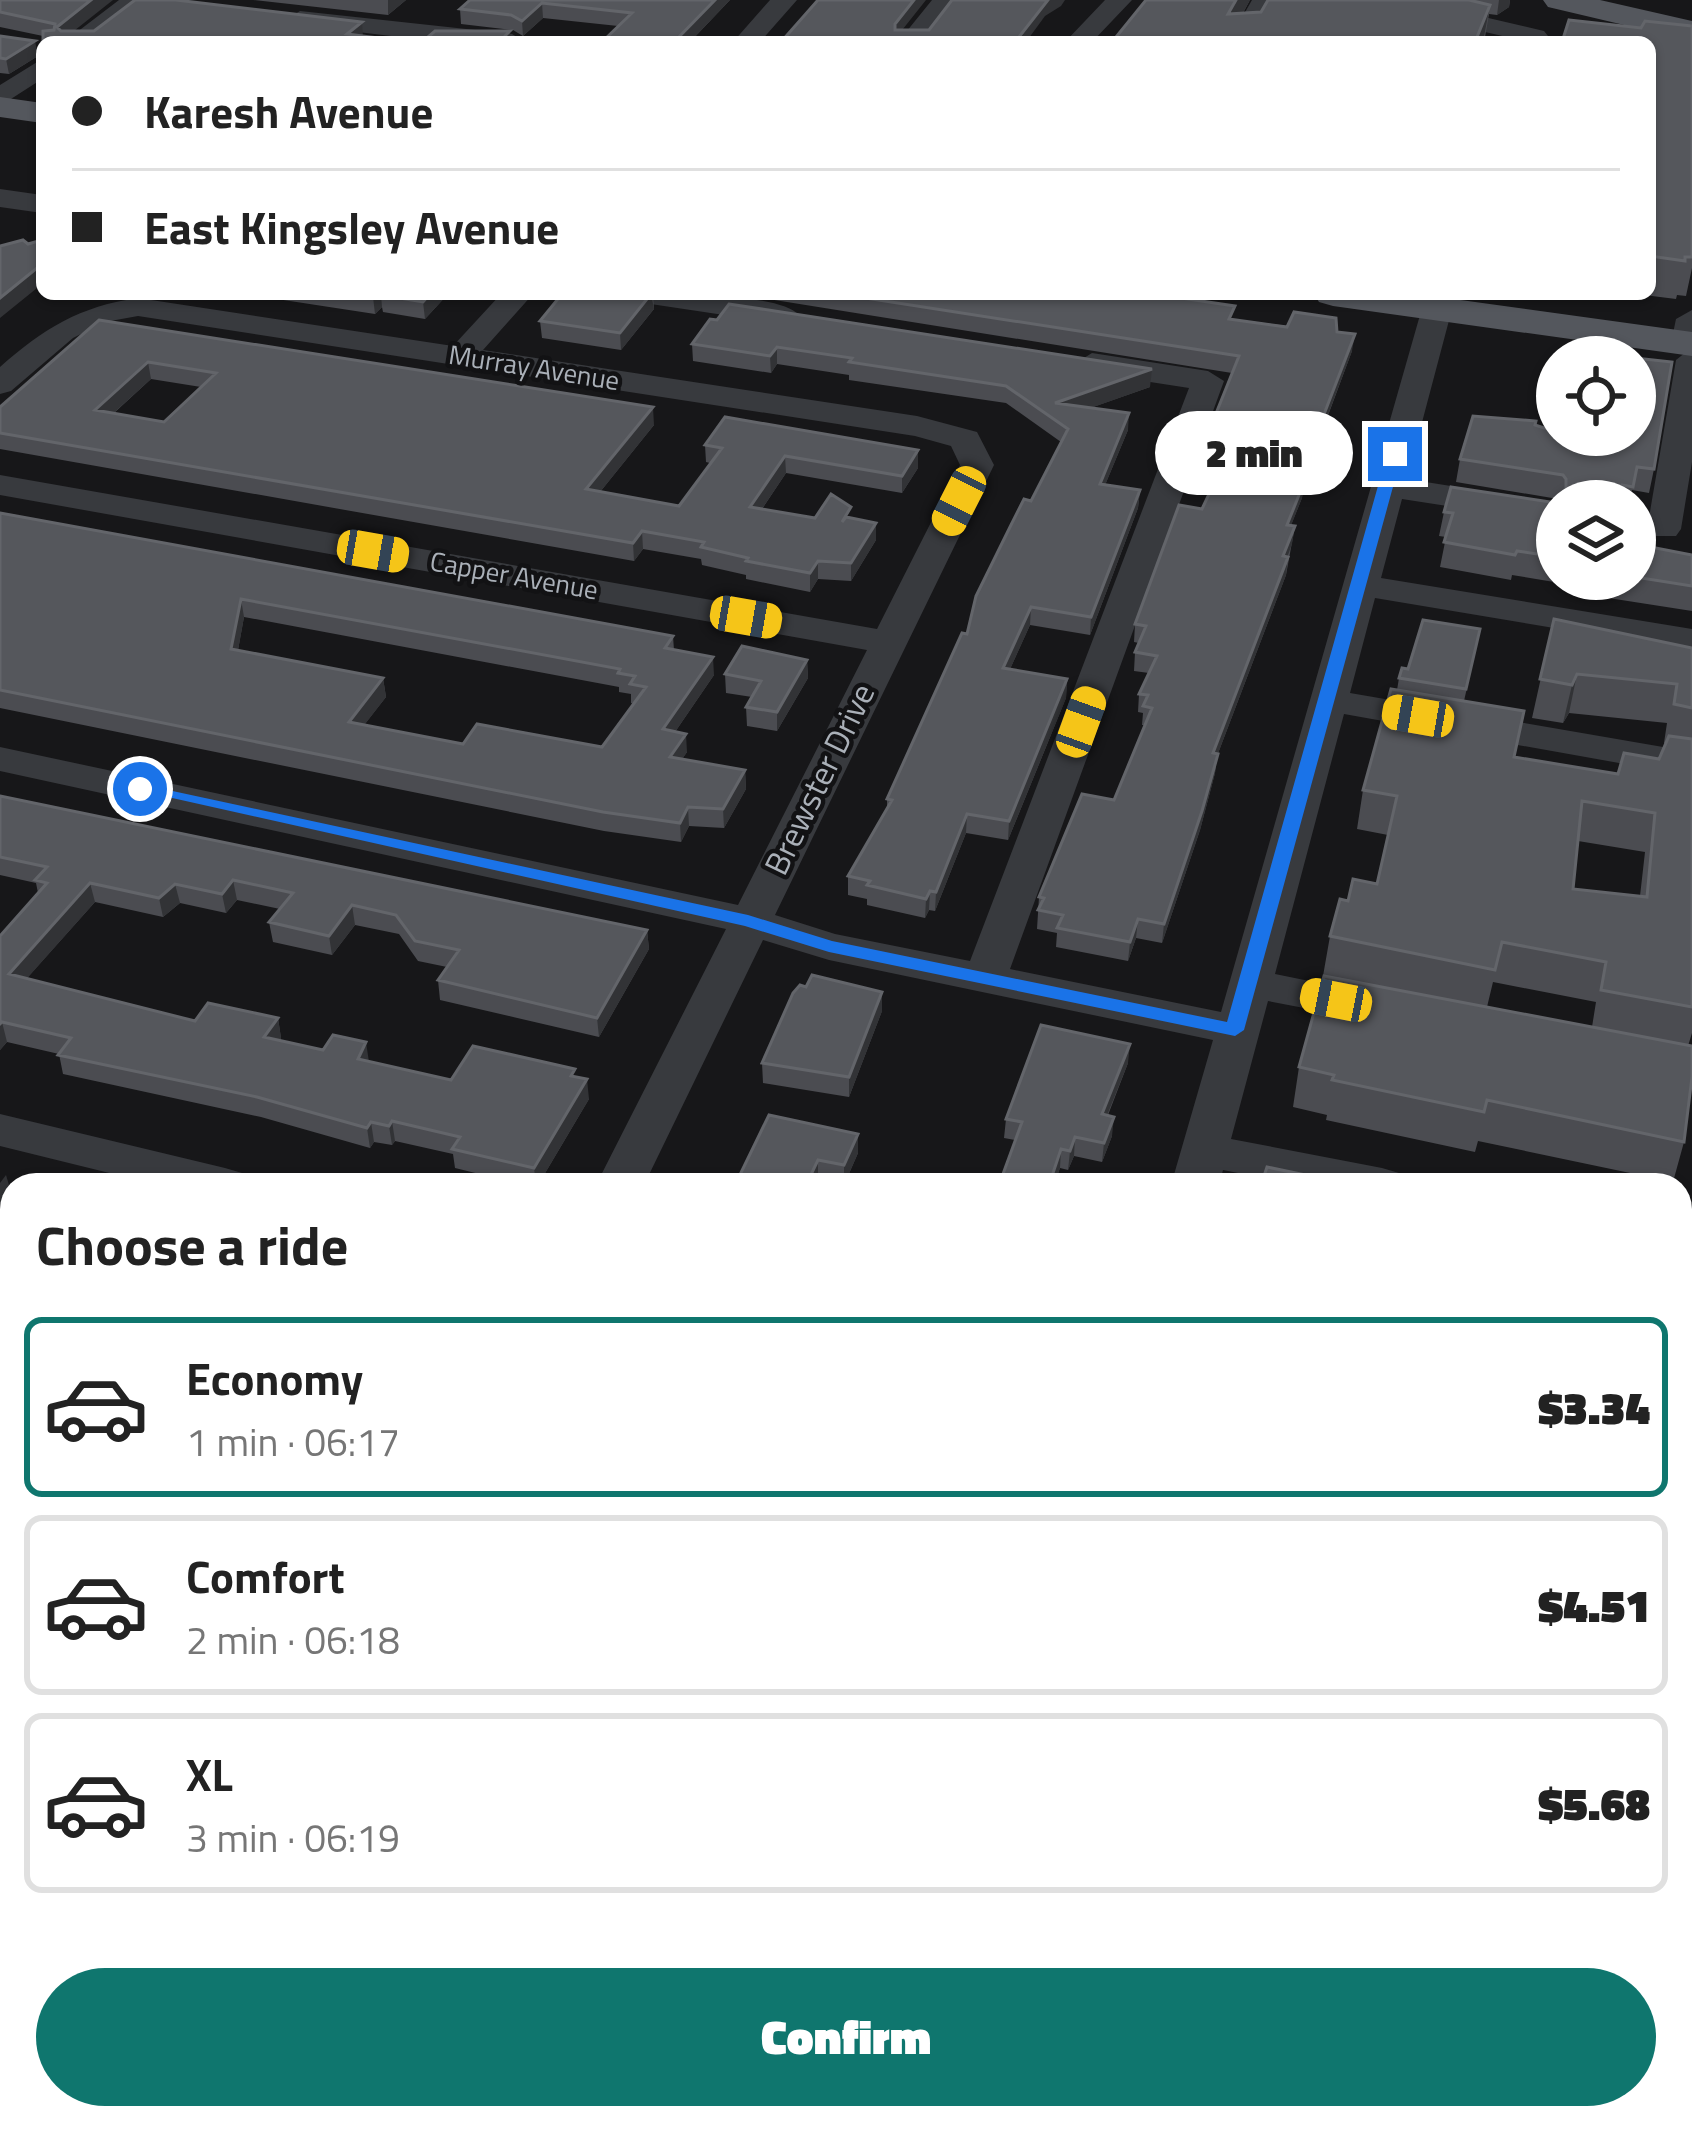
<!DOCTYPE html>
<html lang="en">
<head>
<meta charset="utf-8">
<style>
  body { margin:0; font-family:"Titillium Web",sans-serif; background:#f6f6f6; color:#222; height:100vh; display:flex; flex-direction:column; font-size:45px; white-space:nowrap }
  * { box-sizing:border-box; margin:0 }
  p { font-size:39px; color:#767676 }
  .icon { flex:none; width:66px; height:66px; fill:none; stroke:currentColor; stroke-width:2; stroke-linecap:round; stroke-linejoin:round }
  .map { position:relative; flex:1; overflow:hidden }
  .drawer { position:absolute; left:0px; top:1173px; width:1692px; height:957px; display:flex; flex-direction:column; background:#fff; border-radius:36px 36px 0 0; box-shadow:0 3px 9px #0004 }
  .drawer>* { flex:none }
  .banner { position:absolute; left:36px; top:36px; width:1620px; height:264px; border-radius:18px; box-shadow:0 3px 9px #0004; display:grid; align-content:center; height:264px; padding:0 36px; background:#fff }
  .fabs { position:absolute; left:1536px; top:336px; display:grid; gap:24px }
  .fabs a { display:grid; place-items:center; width:120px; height:120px; border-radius:50%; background:#fff; box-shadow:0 3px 9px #0004; font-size:60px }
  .end { position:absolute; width:54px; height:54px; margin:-27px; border:15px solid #1a73e8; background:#fff; box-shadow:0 0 0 6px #fff }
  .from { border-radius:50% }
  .bubble { position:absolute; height:84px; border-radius:42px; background:#fff; box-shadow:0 3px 9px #0004; font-size:39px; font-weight:800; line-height:84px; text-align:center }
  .car { position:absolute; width:36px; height:72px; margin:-36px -18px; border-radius:15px; box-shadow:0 0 9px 3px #0007; background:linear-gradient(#f5c518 24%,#345 0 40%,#f5c518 0 76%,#345 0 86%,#f5c518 0) }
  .banner b { display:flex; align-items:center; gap:42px; height:114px; font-size:45px }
  .banner b+b { border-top:3px solid #e0e0e0 }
  .banner i { width:30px; height:30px; background:#222 }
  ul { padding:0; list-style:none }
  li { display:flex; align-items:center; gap:36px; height:180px; margin:0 24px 18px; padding:0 12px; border:6px solid #e0e0e0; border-radius:18px }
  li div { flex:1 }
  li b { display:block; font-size:45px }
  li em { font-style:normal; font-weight:800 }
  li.current { border-color:#0f766e }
  li>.icon { width:108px; height:108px; stroke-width:1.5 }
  h2 { padding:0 36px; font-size:54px; line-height:144px }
  .action { display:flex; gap:24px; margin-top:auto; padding:24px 36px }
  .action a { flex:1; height:138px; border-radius:72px; background:#0f766e; color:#fff; font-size:48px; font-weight:800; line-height:138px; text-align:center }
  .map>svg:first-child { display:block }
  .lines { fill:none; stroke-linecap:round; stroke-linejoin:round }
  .minor { fill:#383a3e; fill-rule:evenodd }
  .major { fill:#54575d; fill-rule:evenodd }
  .wall { fill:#4b4c51; fill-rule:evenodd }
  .shaded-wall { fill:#323336 }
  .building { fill:#55575c; stroke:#63656a; stroke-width:3; fill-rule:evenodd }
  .route { fill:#1a73e8 }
  .labels { text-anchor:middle; stroke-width:9; stroke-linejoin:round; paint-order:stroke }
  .far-street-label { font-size:27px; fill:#aab0b8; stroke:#121214 }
  .street-label { font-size:33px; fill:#aab0b8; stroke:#121214 }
</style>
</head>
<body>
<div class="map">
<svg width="1692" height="2129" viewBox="0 0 1692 2129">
  <rect width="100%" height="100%" fill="#171719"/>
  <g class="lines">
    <path class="minor" d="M119,0H148L94,42H64Z
      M770,0H797L760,42H733Z
      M932,0H958L925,42H898Z
      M1105,0H1132L1092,42H1065Z
      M1252,0H1278L1254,42H1228Z
      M1365,0H1411L1544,31L1548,36L1544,41L1528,42L1369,5Z
      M300,11L512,34L525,42H441L291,24L287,19Z
      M42,59V79L0,106V85Z
      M0,189L42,195V213L0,207Z
      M501,294H533L483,350L917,416L977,432L994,465L775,915L835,934L970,961L1189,388L1092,373L1076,363L1092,353L1208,371L1224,381L1010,969L1221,1012L1426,294H1456L1407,479L1557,503V523L1402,499L1381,578L1692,629V651L1375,598L1350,693L1692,752V776L1344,714L1275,974L1393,998L1399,1008L1393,1018L1377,1022L1268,1001L1231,1139L1382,1168L1399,1173L1406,1185H1299L1223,1170L1219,1185H1171L1213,1040L829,960L763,940L644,1185H596L726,929L0,771V747L738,905L867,650L0,495V475L877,629L960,465L951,446L915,436L138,316L105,322L73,338L11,391L0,394V367C43,329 80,306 138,298L453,346Z
      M629,294C662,294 779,292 799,315L784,324L644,303Z
      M1692,310V462L1681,529L1676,536H1652L1647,529L1676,360L1686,352L1671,343L1676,319Z
      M1595,321L1611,330L1606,357H1574L1579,330Z
      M0,1114L225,1168L242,1173L249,1185H158L0,1146Z
      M1680,1227L1692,1230V1264L1680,1261Z
      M12,1308V1359L0,1363V1312Z
      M1692,1926V2129H1644L1645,2118H1680V1930Z
      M478,2118H542L540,2129H476Z
      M912,2118H976L973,2129H909Z"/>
    <path class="major" d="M1543,0H1600L1692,21V41L1548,7Z
      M0,97L42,103V123L0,117Z
      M1314,294H1417L1692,332V356L1333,306L1319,302Z"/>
  </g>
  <path class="wall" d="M0,0L73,31L362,22L43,36L0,27Z
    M253,0H406L388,15Z
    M470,0H730L690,42H602L618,26L543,18L523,36L513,30L461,24L460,9Z
    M1250,0L1243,13L1261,12L1268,0H1510L1509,7L1497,15L1489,14L1485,37L1112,42Z
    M1692,26V268L1686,296L1677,295L1676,299L1636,294H1650V42L1641,28Z
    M0,36L38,56L9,74L0,73Z
    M244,294H448L425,319L383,312L382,307L375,314Z
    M562,294H653L654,309L621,350L542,338L540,321Z
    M749,294H1154L1233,319L1337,332L1352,351L1304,480L1302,498L1291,525L1295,526L1286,575L1217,756L1215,773L1200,830L1162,943L1136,938L1128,961L1056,947L1057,933L1037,929L1039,897L1114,800L1145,725H1142L1143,713L1138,712L1139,694L1149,673L1134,671L1135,652L1139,643L1134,642L1135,624L1202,509L1236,437L1213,433L1215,416L1232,373L749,296Z
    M710,319L1150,387L1090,408L1128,430L1105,485L1140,490L1138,508L1090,635L1030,625L1010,669L1067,679L1066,698L1008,840L966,833L935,911L929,910L925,918L867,905V899L848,895V876L887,809V799L1061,442L1006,403L849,380V375L777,364L771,373L693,361L692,344Z
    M99,320L654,425L600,492L679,506L710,463L706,462L705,445L918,450V468L902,493L786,473L762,509L815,518H851L876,523V540L851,581L818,579L810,592L746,579V575L702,565L701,559L643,549L634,561L0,449V407ZM151,379L201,387L164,422L114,413Z
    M1535,425L1654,469L1649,493L1632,490L1629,501H1560L1558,499L1456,482L1460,459Z
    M1557,503V579H1635V544L1692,555V611L1570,592L1572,585L1512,575L1511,580L1440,567L1446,537L1439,536L1444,512Z
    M0,513L673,636L674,650L714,675L675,732L687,752L682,759L745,770L746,789L724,828L689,826L681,842L604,831L0,708ZM244,617L619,687V692L631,694V703L634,704L602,747L463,744L364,725L386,697L383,678L238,650Z
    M1554,619L1692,648V1033L1688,1046L1684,1142L1673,1182L1478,1141L1475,1152L1326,1120L1327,1115L1293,1107L1299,1067L1323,976L1330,936L1348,901L1377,884L1388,835L1357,829L1363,790L1397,690L1399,678L1476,648L1464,701L1514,757L1618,774L1659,759L1666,743H1664L1667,723L1569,713L1563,723L1532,718ZM1578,841L1645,852L1640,896L1573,889ZM1493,982L1596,1002L1592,1027L1487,1007Z
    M807,660L808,678L777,731L747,726L746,707L752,697L726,693L725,674Z
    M0,796L647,930L649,949L599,1037L440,1000L438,980L447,967L418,961L399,934L355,925L332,955L273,942L269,922L280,909L237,900L226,913L180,903L163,917L95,902L27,978L195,1021L278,1018L281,1038L280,1040L451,1080L575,1077L589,1099L538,1185H524L455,1168L453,1154L395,1141L392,1145L374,1142L370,1148L261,1117L63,1074L59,1054L7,1042L0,1050V936L38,893L36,883L0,875Z
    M882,1011L849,1097L763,1083L762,1063Z
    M1128,1063L1108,1115L1112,1136L1102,1162L1074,1156L1068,1170L1060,1168L1054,1185H999L1015,1140L1004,1138L1006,1119Z
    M858,1134V1153L844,1185L818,1180L815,1185H735Z
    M1680,1270L1692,1273V1664L1680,1666Z
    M773,2118H801L798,2125Z"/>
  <path class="shaded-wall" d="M91,0H113L60,42L57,27Z
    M388,0H406L388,15Z
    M715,0H730L690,42H674Z
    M914,0H926L895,39V24Z
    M1048,0H1065L1061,6L1045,16L1026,42H1015Z
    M1236,0H1250L1227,42L1228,14Z
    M1499,0H1510L1509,7L1497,15Z
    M542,3L543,18L523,36L522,21Z
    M1490,5L1483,42H1475Z
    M362,22L363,37L347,34Z
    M510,31L511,42H499Z
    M35,41L38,56L9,74L6,59Z
    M42,264V284L0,318V298Z
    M376,294H395L381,295L382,307L375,314L373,297Z
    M430,294H448L425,319L423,302Z
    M651,294L654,309L621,350L620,333Z
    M1355,334L1352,351L1297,497L1299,479Z
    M777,347V364L771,373L770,356Z
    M148,362L151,379L98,427L95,410Z
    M1152,369L1150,387L1054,421L1055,403Z
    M653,407L654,425L588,507L586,489Z
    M1129,413L1128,430L1098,502L1100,484Z
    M918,450V468L902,493V476Z
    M785,456L786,473L751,525L750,507Z
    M1305,480L1302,498L1284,543L1287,525Z
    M1140,490L1138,508L1090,635L1091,617Z
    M876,523V540L851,581V563Z
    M1295,526L1292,544L1281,574L1283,556Z
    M642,531L643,549L634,561L633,543Z
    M1288,557L1286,575L1217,756L1215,773L1200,830L1162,943L1164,924L1213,753Z
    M818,561V579L810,592V573Z
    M241,599L244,617L235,667L231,649Z
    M1031,607L1030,625L1002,687L1003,668Z
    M713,657L714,675L664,748L663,729Z
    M807,660L808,678L777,731V712Z
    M1577,674L1569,713L1563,723L1572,685Z
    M383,678L386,697L352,741L349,722Z
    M1067,679L1066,698L1008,840L1009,821Z
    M686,734L687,752L671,776L670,757Z
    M745,770L746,789L724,828L723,809Z
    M688,807L689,826L681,842L680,823Z
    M967,814L966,833L935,911L936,892Z
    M233,880L237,900L226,913L222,894Z
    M90,883L95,902L14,993L9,974Z
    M175,884L180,903L163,917L159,898Z
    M930,891L929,910L925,918L926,899Z
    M352,905L355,925L332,955L329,936Z
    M1138,919L1136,938L1128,961L1130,942Z
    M647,930L649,949L599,1037L597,1018Z
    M882,992V1011L849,1097V1077Z
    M278,1018L281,1038L268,1056L264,1037Z
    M2,1022L7,1042L0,1050V1024Z
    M366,1042L369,1062L358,1059Z
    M1130,1044L1128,1063L1100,1133L1102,1114Z
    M587,1079L589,1099L538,1185H536L534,1168Z
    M1114,1117L1112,1136L1102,1162L1104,1143Z
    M392,1121L395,1141L392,1145L389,1126Z
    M371,1122L374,1142L370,1148L367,1128Z
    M858,1134V1153L844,1185V1165Z
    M1075,1137L1074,1156L1068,1170L1070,1151Z
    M1061,1149L1060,1168L1054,1185H1049Z
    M818,1160V1180L815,1185H807Z
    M6,1175L12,1195L3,1207L5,1214L0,1221V1183Z
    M12,1632V1662L0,1681V1651Z"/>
  <path class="building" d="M0,0H91L57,27L61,31H94L135,0H176L362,22L347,34L410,42H43V31L54,30L55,24L0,12Z
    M470,0H715L674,42H602L632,13L542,3L522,21L511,15L460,9Z
    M818,0H914L895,24V30H929L952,0H1048L1015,42H781Z
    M1146,0H1236L1228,14L1261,12L1268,0H1469L1490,5L1475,42H1112Z
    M1569,20L1641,28L1645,21L1692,26V257H1685V261L1650,256V42H1562Z
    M435,31H510L499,42H422Z
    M0,36L35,41L6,59L0,58Z
    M23,240L28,244L42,240V264L0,298V246Z
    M382,294H430L423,302L381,295Z
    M562,294H651L620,333L540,321Z
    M840,294H1154L1235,306L1229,319L1287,327L1294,312L1336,318L1337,332L1355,334L1299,479L1305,480L1287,525L1295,526L1283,556L1288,557L1213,753L1218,754L1202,811L1164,924L1138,919L1130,942L1057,928L1063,915L1038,910L1044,898L1039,897L1082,794L1114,800L1152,708L1143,706L1148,695L1139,694L1157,656L1135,652L1146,626L1135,624L1179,505L1202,509L1244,420L1215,416L1239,356Z
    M729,304L1152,369L1055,403L1129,413L1100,484L1140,490L1091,617L1031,607L1003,668L1067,679L1009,821L967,814L936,892L930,891L926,899L867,885L870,881L848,876L892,800L887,799L962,633L967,634L976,596L1011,525L1024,499L1031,501L1068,429L1006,386L849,362L852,358L777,347L770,356L692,344L710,319L717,320Z
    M99,320L653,407L586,489L679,506L722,448L705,445L725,417L918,450L902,476L785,456L750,507L815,518L831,494L851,507L842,522L846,517L876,523L851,563L818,561L810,573L746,561L748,558L701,547L704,542L642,531L633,543L0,433V407ZM148,362L216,373L164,422L95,410Z
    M1635,358L1672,362L1654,469L1637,467L1633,487L1622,485L1619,501H1564L1566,499V479L1563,475L1460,459L1473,416L1536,421L1535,425L1557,432V435L1611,438L1612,435H1635Z
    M1451,487L1557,503V557L1517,551L1515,555L1444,542L1453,513L1444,512Z
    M0,513L673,636L665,648L713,657L663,729L686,734L670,757L745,770L723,809L688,807L680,823L603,812L0,690ZM241,599L620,669L618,673L635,676L630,684L646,687L602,747L477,724L463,744L349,722L383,678L231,649Z
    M1635,544L1692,555V586L1635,577Z
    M1554,619L1692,648V708L1674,704L1677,684L1577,674L1572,685L1540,679Z
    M1423,620L1480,629L1466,689L1399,678L1402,668L1408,669Z
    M742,646L807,660L777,712L746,707L761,681L725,674Z
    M1391,689L1524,711L1514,757L1618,774L1624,753L1659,759L1669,736L1692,739V1007L1601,990L1606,962L1502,942L1495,970L1330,936L1340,899L1348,901L1353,879L1377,884L1397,796L1363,790ZM1582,801L1655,813L1647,897L1573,889Z
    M0,796L647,930L597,1018L438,980L459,950L415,941L396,915L352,905L329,936L269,922L293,893L233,880L222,894L175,884L159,898L90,883L9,974L195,1021L208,1003L278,1018L264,1037L323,1050L333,1035L366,1042L358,1059L451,1080L473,1046L575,1069L571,1076L587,1079L534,1168L452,1149L460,1137L392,1121L389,1126L371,1122L367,1128L257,1097L58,1055L71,1038L2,1022L0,1024V936L47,883L35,880L47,867L0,857Z
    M812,975L882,992L849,1077L762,1063L793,993L800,985L806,987Z
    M1324,976L1692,1046V1077L1684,1142L1487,1100L1484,1112L1332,1080L1334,1075L1299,1067Z
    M1041,1025L1130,1044L1102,1114L1114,1117L1104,1143L1075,1137L1070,1151L1061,1149L1049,1185H999L1022,1122L1006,1119Z
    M769,1115L858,1134L844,1165L818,1160L807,1183L778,1178L775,1185H735Z
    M1267,1167L1353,1185H1261Z
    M1680,1270L1692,1273V1534L1680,1531Z
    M0,1520L12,1524V1632L0,1651Z
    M1692,1553V1620L1680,1623V1558Z
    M1073,2118H1103L1122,2124L1123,2118H1247L1245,2129H1204L1194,2126L1193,2129H1070Z
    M1417,2118H1529L1528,2129H1416Z"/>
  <path class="route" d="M1395,449L1402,454L1244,1030L1235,1036L829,952L745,926L132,789L140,784L748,915L832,941L1227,1022L1387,454Z"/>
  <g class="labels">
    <g class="far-street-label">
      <text transform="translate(534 368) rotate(9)" y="9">Murray Avenue</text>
      <text transform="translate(514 576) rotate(10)" y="9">Capper Avenue</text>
    </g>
    <g class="street-label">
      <text transform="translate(819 779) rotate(-64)" y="12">Brewster Drive</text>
    </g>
  </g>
</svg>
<div class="fabs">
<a><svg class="icon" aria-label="locate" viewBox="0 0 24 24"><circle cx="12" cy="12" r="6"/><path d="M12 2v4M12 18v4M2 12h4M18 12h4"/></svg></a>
<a><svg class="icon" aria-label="layers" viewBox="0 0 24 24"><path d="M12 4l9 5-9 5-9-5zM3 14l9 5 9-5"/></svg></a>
</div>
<i class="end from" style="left:140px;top:789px"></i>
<i class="end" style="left:1395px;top:454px"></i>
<div class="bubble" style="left:1155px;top:411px;width:198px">2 min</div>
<i class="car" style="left:959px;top:501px;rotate:207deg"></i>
<i class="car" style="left:373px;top:551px;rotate:100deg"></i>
<i class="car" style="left:746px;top:617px;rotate:100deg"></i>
<i class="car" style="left:1418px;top:716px;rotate:280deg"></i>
<i class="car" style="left:1081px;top:722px;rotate:20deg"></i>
<i class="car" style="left:1336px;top:1000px;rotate:281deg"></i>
<div class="banner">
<b><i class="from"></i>Karesh Avenue</b>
<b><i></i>East Kingsley Avenue</b>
</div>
<section class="drawer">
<h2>Choose a ride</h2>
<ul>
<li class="current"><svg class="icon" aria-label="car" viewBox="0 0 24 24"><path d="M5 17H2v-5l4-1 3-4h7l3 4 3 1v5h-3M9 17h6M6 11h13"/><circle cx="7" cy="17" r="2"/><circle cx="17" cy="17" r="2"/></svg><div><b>Economy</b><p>1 min · 06:17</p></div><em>$3.34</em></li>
<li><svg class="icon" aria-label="car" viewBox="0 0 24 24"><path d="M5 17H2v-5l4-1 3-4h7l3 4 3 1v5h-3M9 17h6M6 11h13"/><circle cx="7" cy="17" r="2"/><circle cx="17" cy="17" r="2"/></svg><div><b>Comfort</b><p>2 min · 06:18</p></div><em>$4.51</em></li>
<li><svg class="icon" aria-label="car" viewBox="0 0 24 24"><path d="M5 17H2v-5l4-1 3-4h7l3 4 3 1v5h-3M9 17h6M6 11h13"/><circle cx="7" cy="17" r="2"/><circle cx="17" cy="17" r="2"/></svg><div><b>XL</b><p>3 min · 06:19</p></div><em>$5.68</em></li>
</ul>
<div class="action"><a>Confirm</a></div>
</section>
</div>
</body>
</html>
